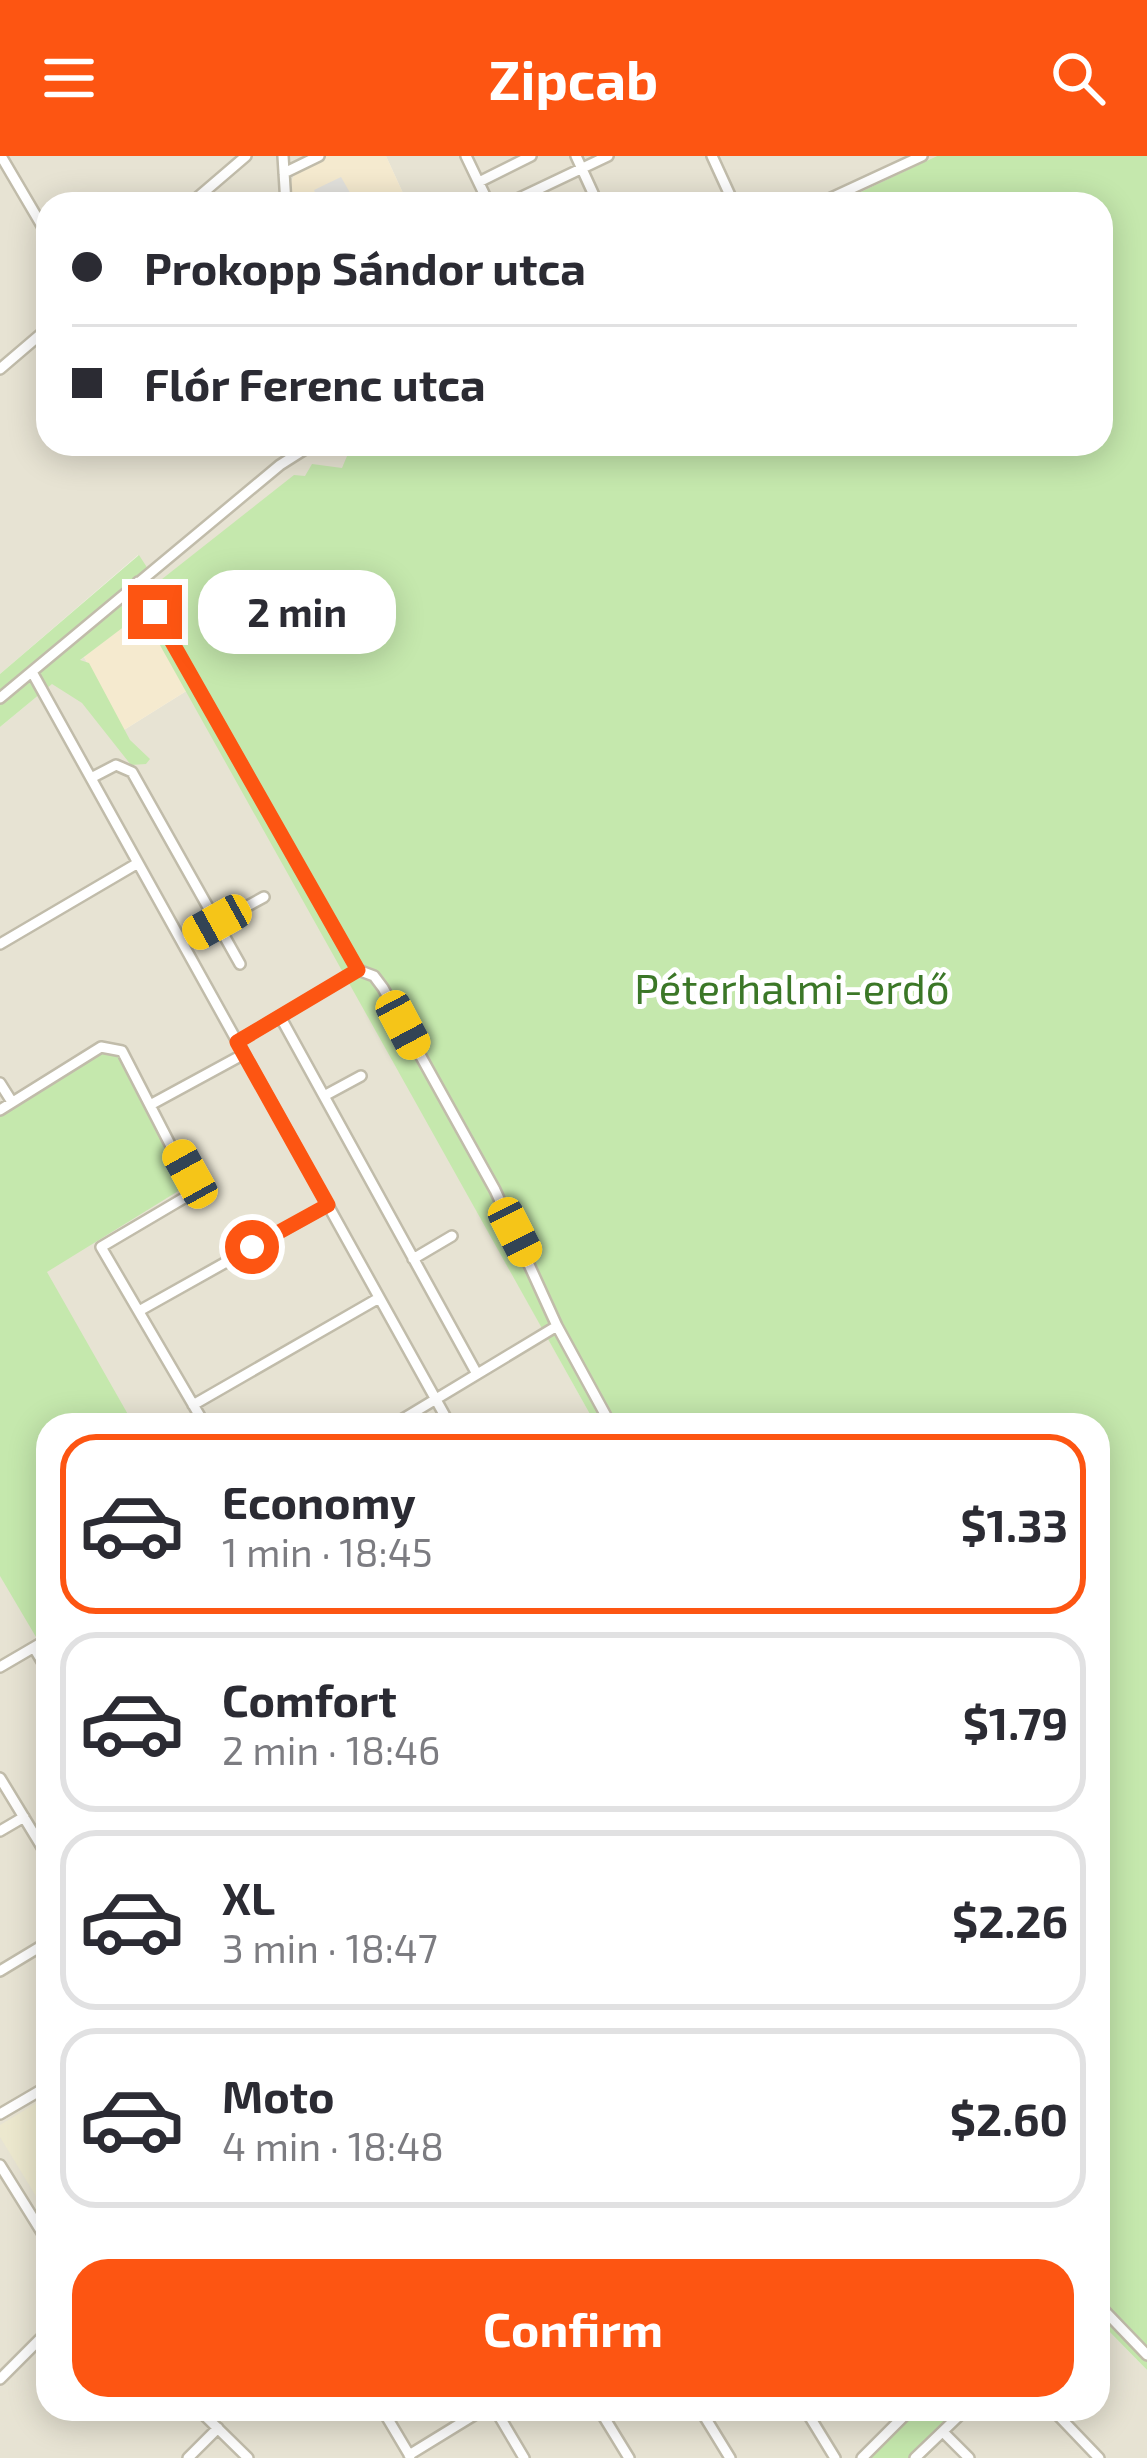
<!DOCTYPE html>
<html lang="en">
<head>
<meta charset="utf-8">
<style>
  body { margin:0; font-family:"Exo 2",sans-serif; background:#f2f2f3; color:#2b2b33; height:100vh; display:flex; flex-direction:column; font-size:45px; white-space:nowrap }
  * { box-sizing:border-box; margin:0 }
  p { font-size:39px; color:#7c7c81 }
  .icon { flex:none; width:66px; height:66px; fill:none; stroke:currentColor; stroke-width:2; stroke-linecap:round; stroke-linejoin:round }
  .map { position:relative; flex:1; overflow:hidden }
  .sheet { position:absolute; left:36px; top:1257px; width:1074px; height:1008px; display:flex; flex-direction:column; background:#fff; border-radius:36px; box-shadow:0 6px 30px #0003 }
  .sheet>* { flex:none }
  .guide { position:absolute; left:36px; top:36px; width:1077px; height:264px; border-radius:36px; box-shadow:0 6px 30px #0003; display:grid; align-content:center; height:264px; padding:0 36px; background:#fff }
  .end { position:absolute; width:54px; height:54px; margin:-27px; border:15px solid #fd5512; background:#fff; box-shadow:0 0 0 6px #fff }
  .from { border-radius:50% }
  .bubble { position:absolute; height:84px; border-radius:36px; background:#fff; box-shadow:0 6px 30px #0003; font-size:39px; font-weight:700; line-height:84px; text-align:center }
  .car { position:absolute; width:36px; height:72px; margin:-36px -18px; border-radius:15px; box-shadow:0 0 9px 3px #0007; background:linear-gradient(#f5c518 24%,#345 0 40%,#f5c518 0 76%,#345 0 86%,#f5c518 0) }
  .guide b { display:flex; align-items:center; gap:42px; height:114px; font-size:45px }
  .guide b+b { border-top:3px solid #e1e1e2 }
  .guide i { width:30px; height:30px; background:#2b2b33 }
  ul { padding:21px 0 0; list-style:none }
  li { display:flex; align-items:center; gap:36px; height:180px; margin:0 24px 18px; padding:0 12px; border:6px solid #e1e1e2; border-radius:36px }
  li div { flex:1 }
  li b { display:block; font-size:45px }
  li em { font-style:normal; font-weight:700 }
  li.selected { border-color:#fd5512 }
  li>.icon { width:108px; height:108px; stroke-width:1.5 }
  .button { display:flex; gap:24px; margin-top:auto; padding:24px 36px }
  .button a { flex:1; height:138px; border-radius:36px; background:#fd5512; color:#fff; font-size:48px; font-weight:700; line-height:138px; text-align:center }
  header { display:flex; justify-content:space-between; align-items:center; height:156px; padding:0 36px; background:#fd5512; color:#fff; font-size:54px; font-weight:700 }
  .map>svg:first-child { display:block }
  .residential { fill:#e7e3d3 }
  .commercial { fill:#f5eacf }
  .education { fill:#ece8ce }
  .green { fill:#c5e8ad }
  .parking { fill:#e3e2dd }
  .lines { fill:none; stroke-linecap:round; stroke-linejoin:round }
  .minor-casing { stroke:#c1bcaa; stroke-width:14 }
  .minor { stroke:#fff; stroke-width:9 }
  .route { stroke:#fd5512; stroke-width:15 }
  .labels { text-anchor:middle; stroke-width:10; stroke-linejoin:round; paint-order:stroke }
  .park-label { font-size:42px; fill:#3b7727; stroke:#fff }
</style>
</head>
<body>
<header><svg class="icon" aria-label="menu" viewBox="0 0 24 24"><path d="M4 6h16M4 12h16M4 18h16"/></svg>Zipcab<svg class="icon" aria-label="search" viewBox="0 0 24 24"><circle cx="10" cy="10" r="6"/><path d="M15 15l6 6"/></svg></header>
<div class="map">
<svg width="1147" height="2302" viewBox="0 0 1147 2302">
  <rect width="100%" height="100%" fill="#f3f0e5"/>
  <path class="residential" d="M0,0H303L290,28L291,48H48V288H352L343,312L305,321L156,428L138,399L0,518Z
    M386,0H937L835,48H408Z
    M84,501L124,574L188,534L596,1269H48V2253H903L855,2302H0V571Z
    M1098,2164L1147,2214V2302H925L975,2253H1098Z"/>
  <path class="commercial" d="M303,0H386L408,48H291L290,28Z
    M142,456L188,534L124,574L84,501Z"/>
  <path class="education" d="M48,1940V2060L0,1981V1969Z"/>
  <path class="green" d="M937,0H1147V2214L1098,2164V1269H596L142,457L80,504L89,507L130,584L150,603L146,608L131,609L82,547L52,528L0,571V518L139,399L157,427L294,319L305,320L312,308L342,312L352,288H1101V48H835Z
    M101,895L120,900L188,1029L47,1116L134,1269H48V1474L36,1481L0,1420V959Z
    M903,2253H975L925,2302H855Z"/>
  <path class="parking" d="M341,21L353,42L340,48H311L317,41L314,34Z"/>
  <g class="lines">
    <g class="minor-casing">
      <path id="minor" d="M1,0L48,80
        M283,0L286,48
        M466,0L489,48
        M576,0L598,48
        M712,0L734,48
        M284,17L319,0
        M479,26L531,0
        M190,48L246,0
        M507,48L608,0
        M818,48L922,0
        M0,213L48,172
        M138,426L358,814L374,820L383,832L495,1034L557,1170L611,1269
        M32,516L450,1269
        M0,542L280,309L313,288
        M91,622L116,609L132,616L240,808
        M182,786L264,741
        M0,788L138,707
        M281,862L477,1218
        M237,886L358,814
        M0,927L12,946
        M324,940L361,920
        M152,948L244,898
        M0,954L101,891L122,895L192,1031L184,1042L101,1091L205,1269
        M413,1103L452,1080
        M139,1155L328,1049
        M193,1249L379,1142
        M393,1269L557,1170
        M34,1492L48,1515
        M0,1511L48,1483
        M0,1622L48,1701
        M0,1675L24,1661
        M0,1815L48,1786
        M0,1958L48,1930
        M0,2009L48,2086
        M1098,2148L1147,2199
        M0,2223L48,2175
        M198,2253L248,2302
        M382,2253L410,2300
        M495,2253L524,2302
        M599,2253L629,2302
        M700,2253L730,2302
        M805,2253L835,2302
        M1052,2253L1099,2302
        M943,2276L969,2302
        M409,2299L484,2253
        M188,2302L218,2272
        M862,2302L911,2253
        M915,2302L966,2253"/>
    </g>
    <use href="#minor" class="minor"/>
  </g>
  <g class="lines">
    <path class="route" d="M155,456L358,814L237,886L328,1049L252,1091"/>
  </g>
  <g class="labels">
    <g class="park-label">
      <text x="792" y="848">Péterhalmi-erdő</text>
    </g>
  </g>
</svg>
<i class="end from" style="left:252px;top:1091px"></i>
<i class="end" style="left:155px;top:456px"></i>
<div class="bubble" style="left:198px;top:414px;width:198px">2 min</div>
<i class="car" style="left:217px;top:766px;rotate:241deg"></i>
<i class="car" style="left:403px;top:869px;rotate:152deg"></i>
<i class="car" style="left:190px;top:1018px;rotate:331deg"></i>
<i class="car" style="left:515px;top:1076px;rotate:153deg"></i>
<div class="guide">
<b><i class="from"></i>Prokopp Sándor utca</b>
<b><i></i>Flór Ferenc utca</b>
</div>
<section class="sheet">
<ul>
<li class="selected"><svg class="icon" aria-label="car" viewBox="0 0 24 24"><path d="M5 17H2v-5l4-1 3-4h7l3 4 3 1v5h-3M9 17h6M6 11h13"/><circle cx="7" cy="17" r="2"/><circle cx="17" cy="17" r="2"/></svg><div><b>Economy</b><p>1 min · 18:45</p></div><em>$1.33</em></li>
<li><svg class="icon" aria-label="car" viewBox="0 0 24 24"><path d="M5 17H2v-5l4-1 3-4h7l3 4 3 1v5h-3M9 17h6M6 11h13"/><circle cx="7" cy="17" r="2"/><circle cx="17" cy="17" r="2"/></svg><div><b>Comfort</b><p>2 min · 18:46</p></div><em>$1.79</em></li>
<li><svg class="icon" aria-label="car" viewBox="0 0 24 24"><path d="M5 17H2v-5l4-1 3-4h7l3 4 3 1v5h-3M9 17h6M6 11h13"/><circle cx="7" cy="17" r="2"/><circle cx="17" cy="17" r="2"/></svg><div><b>XL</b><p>3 min · 18:47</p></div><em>$2.26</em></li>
<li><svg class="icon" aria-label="car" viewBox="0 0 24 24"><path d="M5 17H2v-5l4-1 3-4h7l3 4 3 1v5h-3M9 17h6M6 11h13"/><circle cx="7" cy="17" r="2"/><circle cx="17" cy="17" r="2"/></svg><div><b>Moto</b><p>4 min · 18:48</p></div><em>$2.60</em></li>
</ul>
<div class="button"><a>Confirm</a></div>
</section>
</div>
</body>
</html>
